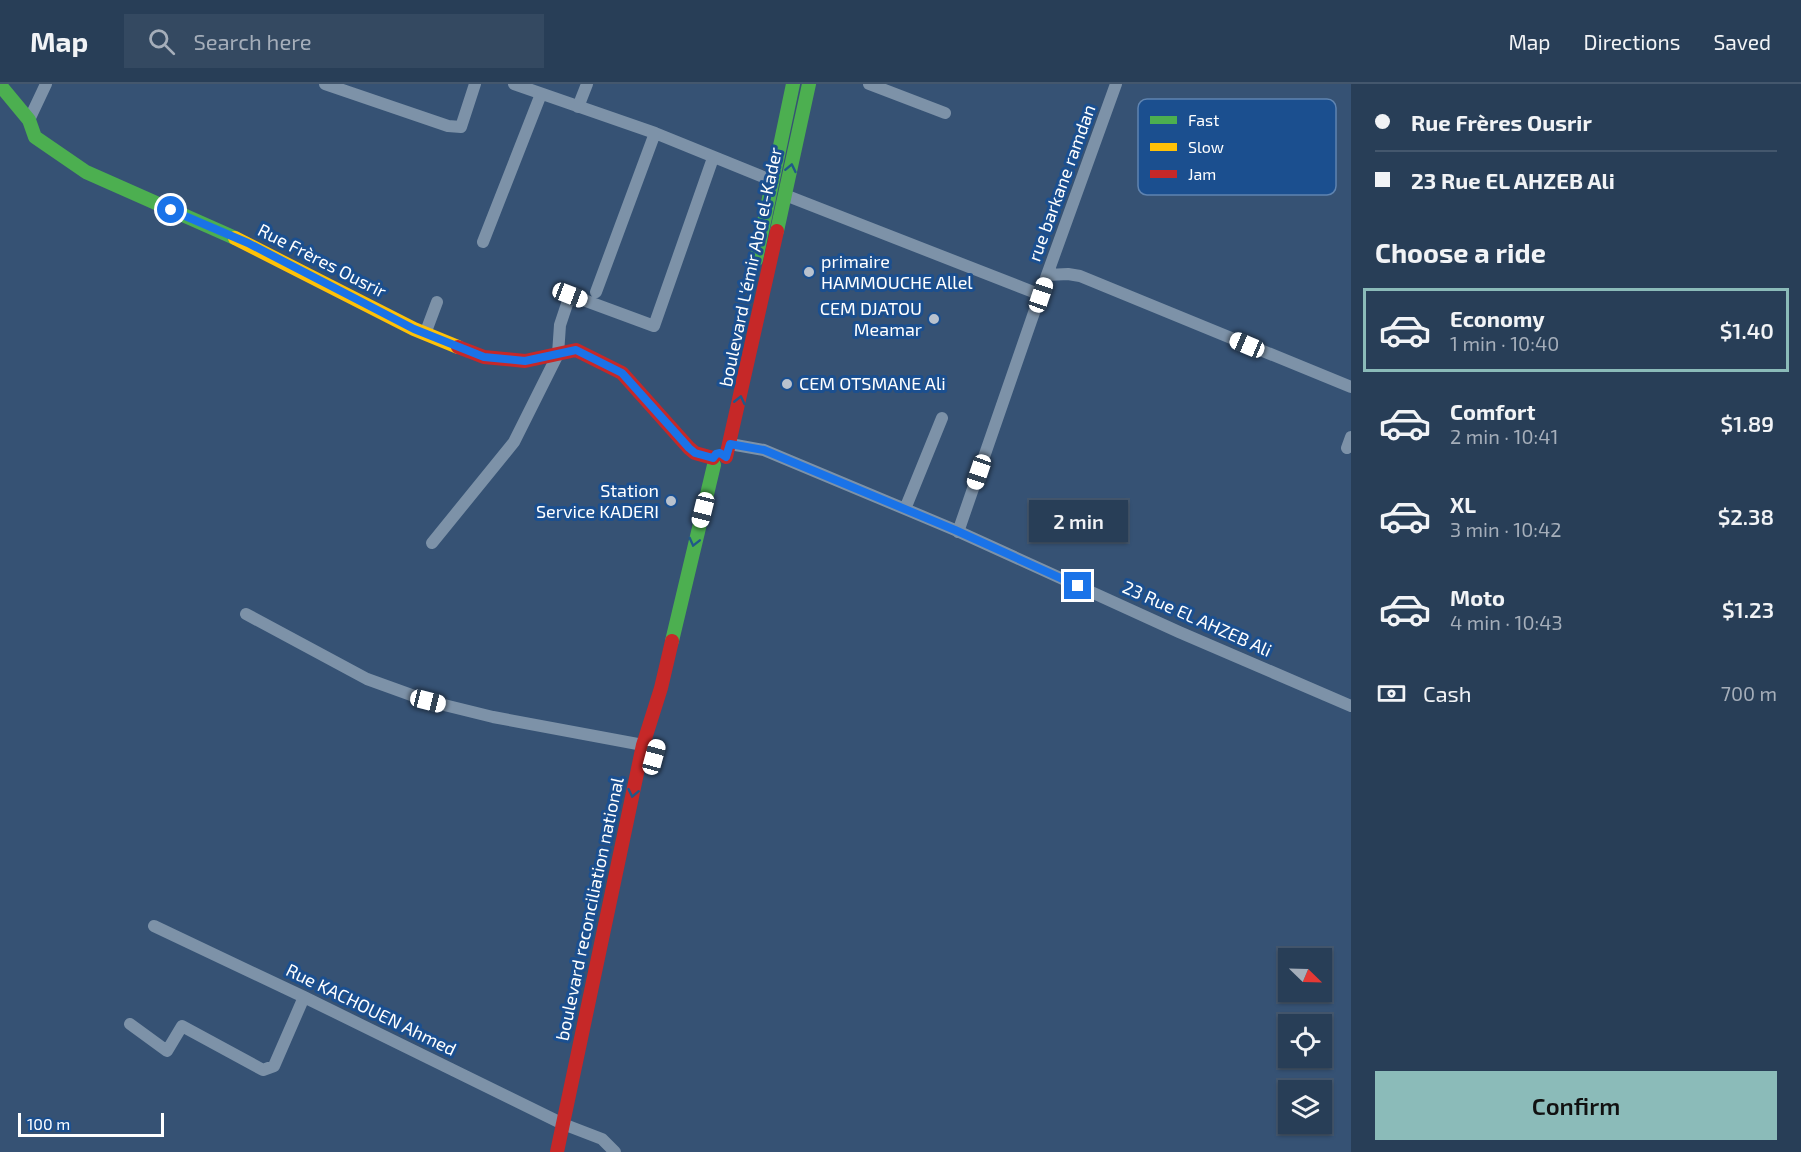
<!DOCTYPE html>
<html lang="en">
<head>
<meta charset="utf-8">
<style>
  body { margin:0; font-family:"Exo 2",sans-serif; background:#344961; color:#f1f3f6; height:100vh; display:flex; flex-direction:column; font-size:22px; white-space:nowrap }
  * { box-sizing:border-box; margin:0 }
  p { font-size:20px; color:#a5aeba }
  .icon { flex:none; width:33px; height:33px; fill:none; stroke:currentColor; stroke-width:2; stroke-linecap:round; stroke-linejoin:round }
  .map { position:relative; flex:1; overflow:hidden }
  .sheet { display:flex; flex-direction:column; background:#283e57; width:450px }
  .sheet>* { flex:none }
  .banner { display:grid; align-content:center; height:132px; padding:0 24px; background:#283e57 }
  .needle { width:39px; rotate:113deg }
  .buttons { position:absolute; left:1278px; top:864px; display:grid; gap:12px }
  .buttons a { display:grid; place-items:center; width:54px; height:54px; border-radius:0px; background:#283e57; box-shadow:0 2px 4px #0004,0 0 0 2px #44576d; font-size:30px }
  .scale { position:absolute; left:18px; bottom:15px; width:146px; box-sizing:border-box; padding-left:6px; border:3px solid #fff; border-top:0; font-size:16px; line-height:21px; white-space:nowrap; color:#fff; -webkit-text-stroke:4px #1b4f8f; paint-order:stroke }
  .end { position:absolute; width:27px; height:27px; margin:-14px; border:8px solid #1a73e8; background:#fff; box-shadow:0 0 0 3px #fff }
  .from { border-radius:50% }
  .bubble { position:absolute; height:42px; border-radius:0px; background:#283e57; box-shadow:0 2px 4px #0004,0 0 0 2px #44576d; font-size:20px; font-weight:600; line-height:42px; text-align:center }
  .car { position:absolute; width:18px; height:36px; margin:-18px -9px; border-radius:8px; box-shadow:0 0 4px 2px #0007; background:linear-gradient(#fff 24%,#345 0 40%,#fff 0 76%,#345 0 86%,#fff 0) }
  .banner b { display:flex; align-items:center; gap:21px; height:57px; font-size:22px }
  .banner b+b { border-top:2px solid #44576d }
  .banner i { width:15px; height:15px; background:#f1f3f6 }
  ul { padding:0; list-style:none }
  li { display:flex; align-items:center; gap:18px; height:84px; margin:0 12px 9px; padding:0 12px; border:3px solid transparent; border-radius:0px }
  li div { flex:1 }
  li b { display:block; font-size:22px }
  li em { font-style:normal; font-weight:600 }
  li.active { border-color:#8bbbb9 }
  li>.icon { width:54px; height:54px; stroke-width:1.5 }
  h2 { padding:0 24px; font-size:27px; line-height:72px }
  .pay { display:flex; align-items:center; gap:15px; height:66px; padding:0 24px; font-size:22px }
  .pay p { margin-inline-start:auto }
  .button { display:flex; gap:12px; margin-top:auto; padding:12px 24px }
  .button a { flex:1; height:69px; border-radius:0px; background:#8bbbb9; color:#111; font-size:24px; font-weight:600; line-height:69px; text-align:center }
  header { display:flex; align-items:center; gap:36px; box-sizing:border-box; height:84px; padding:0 30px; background:#283e57; border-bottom:2px solid #44576d }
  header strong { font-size:28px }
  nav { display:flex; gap:33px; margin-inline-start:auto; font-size:21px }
  .search { width:420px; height:54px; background:#344961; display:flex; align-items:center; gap:15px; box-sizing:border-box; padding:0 21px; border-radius:0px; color:#a5aeba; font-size:22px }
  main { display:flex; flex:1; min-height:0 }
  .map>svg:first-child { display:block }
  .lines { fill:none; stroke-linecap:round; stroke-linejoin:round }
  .street { stroke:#7d92a8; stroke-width:12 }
  .fast { stroke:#4caf50; stroke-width:14 }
  .slow { stroke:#ffc107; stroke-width:14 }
  .jam { stroke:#c62828; stroke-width:14 }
  .oneway { stroke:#205989 }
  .route { stroke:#1a73e8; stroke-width:8 }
  .poi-dot { fill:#b9c2ce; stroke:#1b4f8f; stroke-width:2 }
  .labels { text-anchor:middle; stroke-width:6; stroke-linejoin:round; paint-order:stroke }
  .street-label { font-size:18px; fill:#fff; stroke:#1b4f8f }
  .poi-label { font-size:18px; fill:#fff; stroke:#1b4f8f; text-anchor:start }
  .key { fill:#1b4f8f; stroke:#5f84b1; stroke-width:1.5 }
  .key-label { font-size:16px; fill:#fff }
</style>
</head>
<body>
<header>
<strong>Map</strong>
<div class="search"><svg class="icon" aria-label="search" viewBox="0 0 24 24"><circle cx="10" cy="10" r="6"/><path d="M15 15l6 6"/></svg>Search here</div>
<nav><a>Map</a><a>Directions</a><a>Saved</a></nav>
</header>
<main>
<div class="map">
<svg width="1351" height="1068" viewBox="0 0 1351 1068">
  <rect width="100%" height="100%" fill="#365274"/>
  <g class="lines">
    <path class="street" d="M325,0L448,42L461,43L475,0
      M514,0L655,49L773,97
      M869,0L945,29
      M578,23L587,0
      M29,36L46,0
      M785,111L1041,211
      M483,158L541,10
      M1047,191L1068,190L1080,192L1351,303
      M596,208L655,49
      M425,250L437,218
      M730,360L764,366L905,425L955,446L1179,548L1351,622
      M1347,364L1351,353
      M905,425L942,334
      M958,448L1047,191L1116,0
      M432,459L514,358L558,270L560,241L570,211L654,242L713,74
      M246,530L367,595L428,617L493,633L643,661
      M154,842L304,913L563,1040L602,1055L615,1068
      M130,940L167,967L182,942L263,986L274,982L304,913"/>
    <path class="fast" d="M0,1L29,36L35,53L86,88L235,154
      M777,147L809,0
      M756,176L793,0
      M672,557L714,381"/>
    <path class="slow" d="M235,154L414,245L458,263"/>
    <path class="jam" d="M458,263L484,273L525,277L576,266L622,289L689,364L695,369L713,374
      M726,373L777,147
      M557,1068L643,661L661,604L672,557"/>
  </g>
  <defs><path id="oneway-chevron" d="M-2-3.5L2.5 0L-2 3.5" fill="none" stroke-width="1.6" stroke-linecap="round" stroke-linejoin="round" transform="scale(1.5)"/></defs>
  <g class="oneway">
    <use href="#oneway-chevron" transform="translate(791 84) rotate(-78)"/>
    <use href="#oneway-chevron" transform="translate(740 316) rotate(-77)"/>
    <use href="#oneway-chevron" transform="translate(694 458) rotate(104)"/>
    <use href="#oneway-chevron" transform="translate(633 709) rotate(102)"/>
  </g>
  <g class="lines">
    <path class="route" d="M171,126L248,159L414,245L484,273L525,277L576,266L622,289L689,364L695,369L713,374L716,370L720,369L726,373L730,360L764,366L790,377L955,446L1078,502"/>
  </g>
  <g class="poi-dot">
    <circle cx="809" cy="188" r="6"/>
    <circle cx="934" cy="235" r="6"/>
    <circle cx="787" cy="300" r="6"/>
    <circle cx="671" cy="417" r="6"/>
  </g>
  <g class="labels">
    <g class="street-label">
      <text transform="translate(1062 99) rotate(-70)" y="6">rue barkane ramdan</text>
      <text transform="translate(322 177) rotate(27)" y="6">Rue Frères Ousrir</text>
      <text transform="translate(751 183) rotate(-78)" y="6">boulevard L'émir Abd el-Kader</text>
      <text transform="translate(1197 535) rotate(24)" y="6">23 Rue EL AHZEB Ali</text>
      <text transform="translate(590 825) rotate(-78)" y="6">boulevard reconciliation national</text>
      <text transform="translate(371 926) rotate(26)" y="6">Rue KACHOUEN Ahmed</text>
    </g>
    <g class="poi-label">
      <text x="821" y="184">primaire<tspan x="821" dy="21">HAMMOUCHE Allel</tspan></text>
      <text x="922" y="231" text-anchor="end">CEM DJATOU<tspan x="922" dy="21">Meamar</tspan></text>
      <text x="799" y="306">CEM OTSMANE Ali</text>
      <text x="659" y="413" text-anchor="end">Station<tspan x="659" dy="21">Service KADERI</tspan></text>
    </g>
  </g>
  <rect x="1138" y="15" width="198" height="96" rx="9" class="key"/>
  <rect x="1150" y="32" width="27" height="8" fill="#4caf50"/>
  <rect x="1150" y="59" width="27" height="8" fill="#ffc107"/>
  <rect x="1150" y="86" width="27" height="8" fill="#c62828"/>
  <g class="key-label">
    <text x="1188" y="42">Fast</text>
    <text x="1188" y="69">Slow</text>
    <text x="1188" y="96">Jam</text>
  </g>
</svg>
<div class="buttons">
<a><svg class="needle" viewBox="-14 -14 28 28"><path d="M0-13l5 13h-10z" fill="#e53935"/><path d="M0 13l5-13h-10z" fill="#a5aeba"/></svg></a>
<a><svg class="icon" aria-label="locate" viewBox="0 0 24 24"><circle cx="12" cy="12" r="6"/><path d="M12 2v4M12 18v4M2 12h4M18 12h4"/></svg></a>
<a><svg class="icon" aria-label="layers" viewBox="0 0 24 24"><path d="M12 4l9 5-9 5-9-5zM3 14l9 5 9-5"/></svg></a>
</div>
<div class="scale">100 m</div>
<i class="end from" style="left:171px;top:126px"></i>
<i class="end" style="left:1078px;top:502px"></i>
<div class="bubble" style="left:1029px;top:416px;width:99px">2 min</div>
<i class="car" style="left:570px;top:211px;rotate:111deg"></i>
<i class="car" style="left:1041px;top:211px;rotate:19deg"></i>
<i class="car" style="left:1247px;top:261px;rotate:293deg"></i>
<i class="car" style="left:979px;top:388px;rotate:199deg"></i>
<i class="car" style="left:703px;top:426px;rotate:194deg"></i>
<i class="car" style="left:428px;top:617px;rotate:104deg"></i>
<i class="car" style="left:654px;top:673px;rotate:15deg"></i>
</div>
<section class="sheet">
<div class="banner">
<b><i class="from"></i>Rue Frères Ousrir</b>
<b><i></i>23 Rue EL AHZEB Ali</b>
</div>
<h2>Choose a ride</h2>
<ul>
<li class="active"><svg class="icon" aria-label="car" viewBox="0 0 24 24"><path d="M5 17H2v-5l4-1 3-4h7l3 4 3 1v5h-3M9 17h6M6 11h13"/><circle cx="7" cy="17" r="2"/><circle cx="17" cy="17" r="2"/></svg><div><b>Economy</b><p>1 min · 10:40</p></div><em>$1.40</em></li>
<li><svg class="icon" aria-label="car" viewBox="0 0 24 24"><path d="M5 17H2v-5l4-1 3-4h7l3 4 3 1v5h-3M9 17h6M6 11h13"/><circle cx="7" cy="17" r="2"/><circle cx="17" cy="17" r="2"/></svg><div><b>Comfort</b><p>2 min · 10:41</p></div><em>$1.89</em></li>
<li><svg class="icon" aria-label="car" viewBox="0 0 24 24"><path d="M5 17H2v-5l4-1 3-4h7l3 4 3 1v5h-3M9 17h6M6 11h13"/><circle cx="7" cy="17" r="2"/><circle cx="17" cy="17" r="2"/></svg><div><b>XL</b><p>3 min · 10:42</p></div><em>$2.38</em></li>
<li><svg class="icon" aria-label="car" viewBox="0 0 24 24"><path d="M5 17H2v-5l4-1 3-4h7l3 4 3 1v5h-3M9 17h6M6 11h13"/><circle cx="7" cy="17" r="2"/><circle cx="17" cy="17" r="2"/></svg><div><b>Moto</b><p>4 min · 10:43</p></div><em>$1.23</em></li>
</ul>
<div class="pay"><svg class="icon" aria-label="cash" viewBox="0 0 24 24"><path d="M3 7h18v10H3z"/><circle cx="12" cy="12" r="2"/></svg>Cash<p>700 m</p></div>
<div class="button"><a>Confirm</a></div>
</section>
</main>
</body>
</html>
